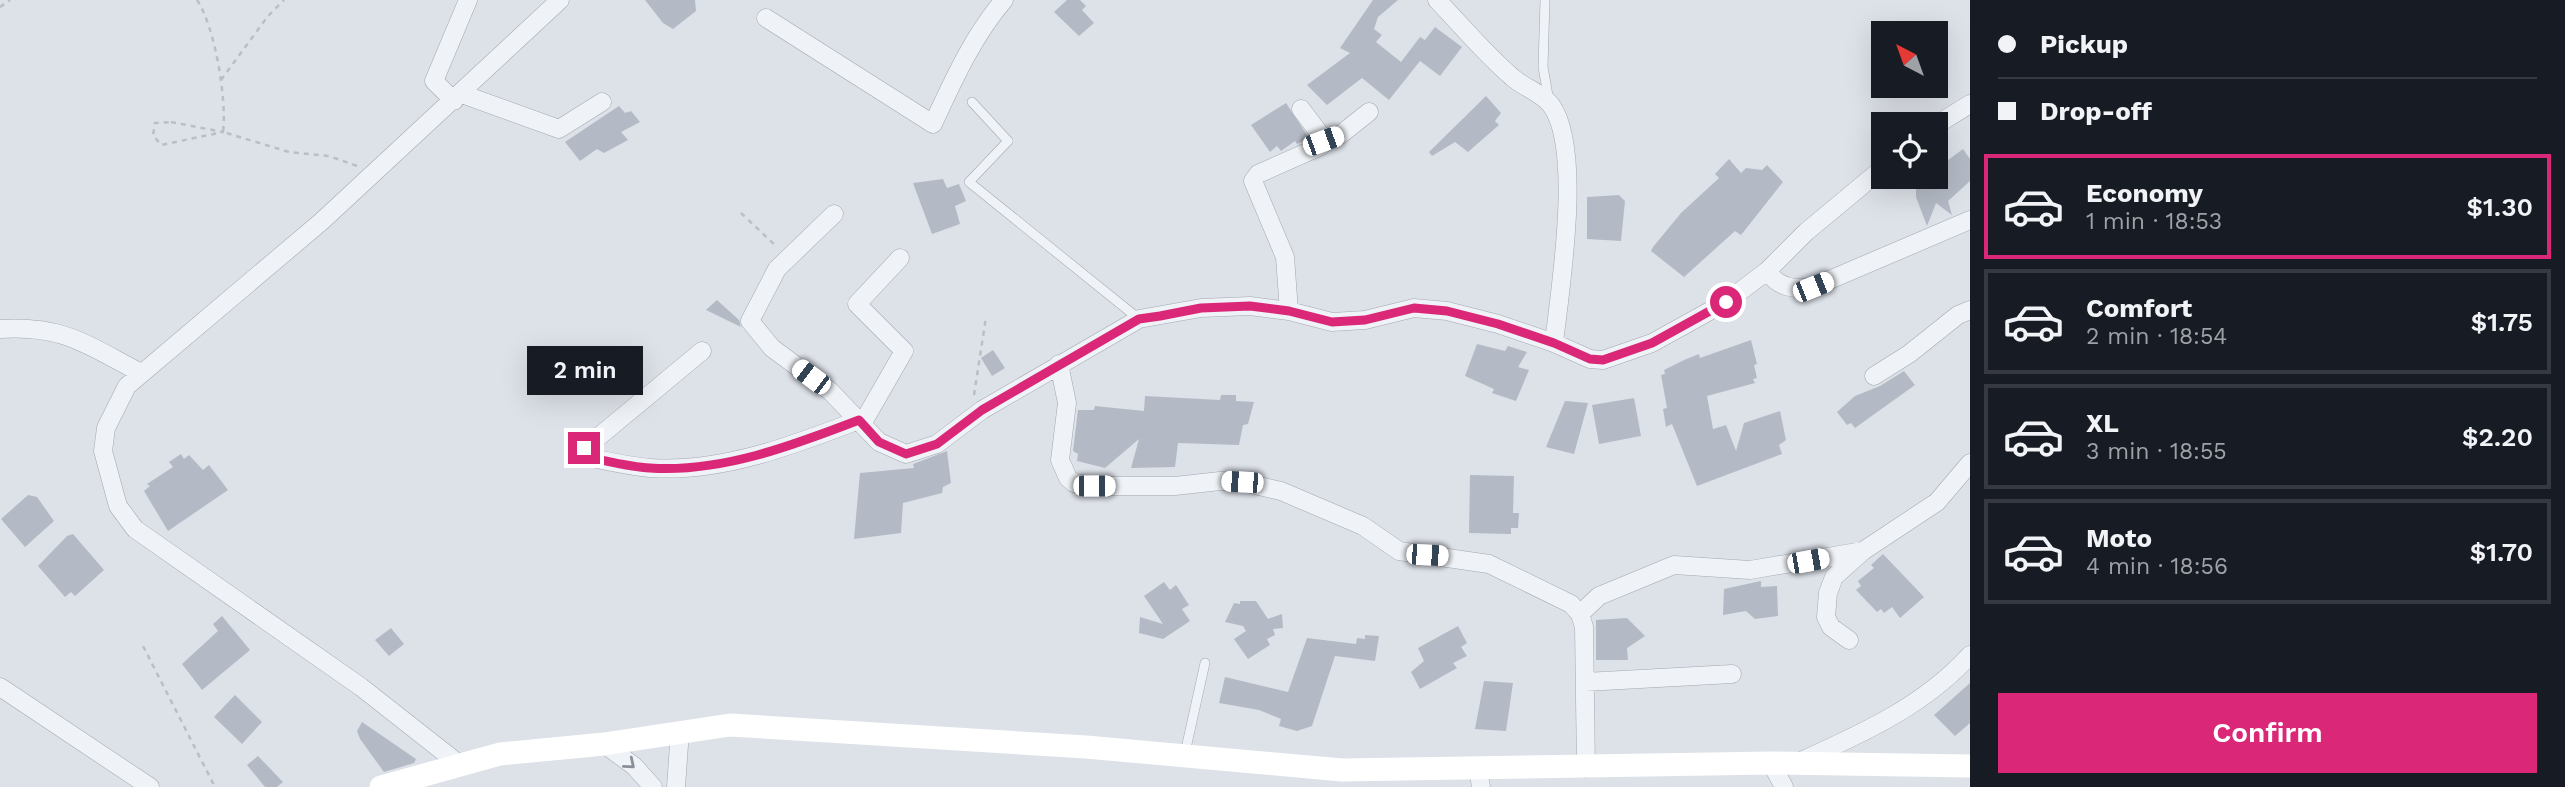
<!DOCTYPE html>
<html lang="en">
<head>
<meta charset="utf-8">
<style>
  body { margin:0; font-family:"Work Sans",sans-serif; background:#20242c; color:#f1f3f6; height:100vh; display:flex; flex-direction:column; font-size:26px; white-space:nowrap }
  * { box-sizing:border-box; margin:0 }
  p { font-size:23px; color:#9ea1a6 }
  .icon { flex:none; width:38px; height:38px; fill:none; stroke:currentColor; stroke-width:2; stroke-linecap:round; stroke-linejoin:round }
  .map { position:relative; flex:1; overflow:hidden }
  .sheet { display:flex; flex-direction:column; background:#171b24; width:595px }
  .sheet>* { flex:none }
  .top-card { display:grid; align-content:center; height:154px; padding:0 28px; background:#171b24 }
  .needle { width:46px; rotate:319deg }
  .controls { position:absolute; left:1871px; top:21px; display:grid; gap:14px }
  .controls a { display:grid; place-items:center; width:77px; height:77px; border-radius:0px; background:#171b24; box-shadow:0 7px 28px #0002; font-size:35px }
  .end { position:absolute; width:32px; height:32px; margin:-16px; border:9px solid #db2777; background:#fff; box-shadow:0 0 0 4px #fff }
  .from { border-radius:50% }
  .bubble { position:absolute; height:49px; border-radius:0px; background:#171b24; box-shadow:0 7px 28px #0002; font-size:23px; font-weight:600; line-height:49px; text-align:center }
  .car { position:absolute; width:21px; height:42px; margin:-21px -10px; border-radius:9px; box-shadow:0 0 5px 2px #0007; background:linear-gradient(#fff 24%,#345 0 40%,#fff 0 76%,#345 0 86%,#fff 0) }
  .top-card b { display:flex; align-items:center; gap:24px; height:66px; font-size:26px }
  .top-card b+b { border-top:2px solid #363941 }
  .top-card i { width:18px; height:18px; background:#f1f3f6 }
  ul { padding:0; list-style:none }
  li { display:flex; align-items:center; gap:21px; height:105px; margin:0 14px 10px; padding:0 14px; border:4px solid #363941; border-radius:0px }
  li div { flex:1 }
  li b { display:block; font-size:26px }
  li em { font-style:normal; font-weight:600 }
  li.current { border-color:#db2777 }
  li>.icon { width:63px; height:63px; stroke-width:1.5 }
  .primary-button { display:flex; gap:14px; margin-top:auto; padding:14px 28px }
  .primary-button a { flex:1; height:80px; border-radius:0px; background:#db2777; color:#fff; font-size:28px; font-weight:600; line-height:80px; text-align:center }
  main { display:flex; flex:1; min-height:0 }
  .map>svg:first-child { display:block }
  .building { fill:#b4bac5 }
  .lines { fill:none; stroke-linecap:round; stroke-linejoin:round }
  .lane-casing { stroke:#a2a8b2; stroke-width:10 }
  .street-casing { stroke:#a2a8b2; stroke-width:19 }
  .path { stroke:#babfc6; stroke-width:2.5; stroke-dasharray:5 5; stroke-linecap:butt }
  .lane { stroke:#eff2f6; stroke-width:9 }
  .street { stroke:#eff2f6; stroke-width:18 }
  .secondary { stroke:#fff; stroke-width:23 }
  .oneway { stroke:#8a909a }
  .route { stroke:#db2777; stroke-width:9 }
</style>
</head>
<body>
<main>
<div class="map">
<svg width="1970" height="787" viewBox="0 0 1970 787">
  <rect width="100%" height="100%" fill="#dde1e8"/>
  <path class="building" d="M645,0H695L696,11L673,29L663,23Z
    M1067,0H1080L1086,6L1082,10L1094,23L1079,36L1054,12Z
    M1373,0H1398L1378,17L1374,29L1382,35L1376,42L1401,62L1420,37L1425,40L1435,27L1462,47L1440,76L1420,61L1389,100L1362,78L1327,105L1307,85L1350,53L1340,48Z
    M1486,96L1501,113L1495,121L1499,125L1468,152L1455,142L1432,156L1429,152Z
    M1286,103L1309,138L1297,144L1295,141L1281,151L1277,146L1270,152L1251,125Z
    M619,106L625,113L631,111L640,122L621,132L628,140L604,153L597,149L580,161L565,142Z
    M1963,149L1970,159V181L1948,201L1952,215L1936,203L1927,226L1916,197V183L1925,177H1936V169Z
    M1729,159L1741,173L1746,168L1762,170L1767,165L1783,182L1741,235L1735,231L1684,277L1651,251L1653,247L1681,213L1719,178L1715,174Z
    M943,179L947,188L959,184L966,201L955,206L960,224L932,234L913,183Z
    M1619,195L1625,201L1621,241L1587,239V197Z
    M717,300L739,320L741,327L706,310Z
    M1751,340L1757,364L1754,365L1757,378L1753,379L1755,383L1707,396L1713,429L1726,425L1736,451L1744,423L1780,411L1786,440L1779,445L1782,454L1697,486L1672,424L1666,427L1663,409L1667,408L1661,375L1665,374L1664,370L1684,360L1699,354L1700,358Z
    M1477,344L1505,351L1508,346L1527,352L1518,367L1529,370L1516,401L1492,393L1494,389L1465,376Z
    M993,350L1005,368L992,376L981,358Z
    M1904,371L1915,385L1855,428L1851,423L1847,425L1837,412L1855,396L1880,386Z
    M1221,395H1236V401L1254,402L1248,424L1243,425L1239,445L1178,443L1175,467L1131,468L1139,439L1105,468L1077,461L1078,454L1073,451L1078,410H1094L1095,406L1144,411L1145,396L1220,400Z
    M1634,398L1641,436L1599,444L1592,405Z
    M1565,401L1588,403L1574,454L1546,447Z
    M947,451L951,483L943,487L942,493L903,503L901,533L854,539L860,473L914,468L913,464Z
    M181,454L184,459L189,455L203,470L209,465L228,490L168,531L144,491L150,486L147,484L173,467L169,462Z
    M1470,475L1514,476L1513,513H1519L1518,528H1511V534L1469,533Z
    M28,495L37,497L54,521L25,547L1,519Z
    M73,534L104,570L75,596L71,592L65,597L38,566L67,536Z
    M1883,554L1924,597L1900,618L1892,607L1884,613L1881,609L1877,612L1856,590L1861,586L1858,581L1874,568L1871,565Z
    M1761,581V587L1777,586L1778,616L1755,619L1746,611L1723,615L1724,589Z
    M1164,582L1170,590L1176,585L1189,605L1182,609L1190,621L1163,639L1139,633L1140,617L1163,624L1144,596Z
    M1240,601H1256L1268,619L1282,614L1283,628L1273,629L1275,635L1267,639L1270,645L1248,659L1234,639L1246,631L1243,626L1225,622L1234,603L1240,604Z
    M222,616L250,650L202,690L182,664L218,631L213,624Z
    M1627,618L1645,636L1627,648L1628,660H1596V620Z
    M1458,626L1467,643L1461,647L1467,656L1453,663L1457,668L1420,689L1411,672L1424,661L1418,648Z
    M391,628L404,644L389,656L375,640Z
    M1365,635L1379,636L1375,661L1335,656L1312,726L1297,731L1279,726L1281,719L1259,710L1219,703L1225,677L1288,692L1307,638L1356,644L1357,638L1365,639Z
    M1484,681L1513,683L1506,731L1475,729Z
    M1970,683V723L1955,736L1934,715Z
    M235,695L262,722L242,744L214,717Z
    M362,722L416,759L414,763L384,772L360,739L357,731Z
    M258,756L283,782L277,787H265L247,765Z"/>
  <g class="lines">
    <g class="lane-casing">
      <path id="lane" d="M1545,0L1543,67L1549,101
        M972,102L1008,141L969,182L1139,319
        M1185,753L1205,663"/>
    </g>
    <g class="street-casing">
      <path id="street" d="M1437,0C1462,26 1485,54 1512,77C1524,88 1541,92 1551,105C1583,149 1560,289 1554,343
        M766,18L933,124C953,81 973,36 1004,0
        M462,94L559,129L602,102
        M454,101L434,81L468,0
        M1936,125L1970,104
        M1323,141L1340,135L1369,112
        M834,214L777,269L750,321L772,348L830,391L879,442L906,454L937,444L982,410L1139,319L1201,308L1250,306L1289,311L1332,322L1365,320L1414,308L1447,311L1498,324L1554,343L1590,359L1603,360L1652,343L1726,302L1767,271L1806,232L1883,168
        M1767,271C1779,288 1794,290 1813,287L1970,220
        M1289,311L1285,257L1253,181L1258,174L1321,146L1323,138L1301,109
        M0,329C64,325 87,345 141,373
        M702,351L585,448L581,456C604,460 627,466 650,468C721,473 794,445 859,420
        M1059,364L1067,403L1060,460L1068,478L1074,483L1094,486H1175L1220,481L1242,482L1281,491L1363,526L1399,551L1489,564L1571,604L1580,614L1584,627L1586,768
        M1874,376L1909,354L1958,315L1970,310
        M862,424L904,351L857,304L900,258
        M1580,614L1599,596L1674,565L1750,570L1863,551
        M1849,640L1831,627L1826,617L1828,593L1834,577L1863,551L1937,502L1970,463
        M1585,682L1732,674
        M0,687L150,787
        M604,744L634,766L653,787
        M1799,762C1861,734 1924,706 1970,655
        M1771,763L1784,787
        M459,764L361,687L135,529L118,506L103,451L106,428L127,386L322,221L560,0
        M1478,768L1481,787
        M676,787L680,731"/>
    </g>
    <path class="path" d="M197,0C215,27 227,99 223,132L289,152L329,156L357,166
      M0,7L10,0
      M221,80L268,16L284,0
      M171,122L223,132L161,145L153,135L155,123Z
      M741,213L776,246
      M974,395L986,317
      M143,646L215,787"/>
    <use href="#lane" class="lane"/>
    <use href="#street" class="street"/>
    <path class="secondary" d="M381,787L500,754L604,744L730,725L1086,747L1342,770L1771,763L1970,766"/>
  </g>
  <defs><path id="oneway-chevron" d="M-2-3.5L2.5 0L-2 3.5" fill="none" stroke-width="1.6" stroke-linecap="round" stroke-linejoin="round" transform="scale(1.75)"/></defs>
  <use class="oneway" href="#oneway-chevron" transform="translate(630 764) rotate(40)"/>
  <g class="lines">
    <path class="route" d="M584,448L581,456C604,460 627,467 650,468C721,473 794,445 859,420L879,442L906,454L937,444L982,410L1139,319L1160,316L1201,308L1250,306L1289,311L1332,322L1365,320L1414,308L1447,311L1498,324L1554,343L1590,359L1603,360L1652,343L1726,302"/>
  </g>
</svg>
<div class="controls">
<a><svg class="needle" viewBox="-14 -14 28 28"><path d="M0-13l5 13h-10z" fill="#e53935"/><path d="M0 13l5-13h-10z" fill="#9ea1a6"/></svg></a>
<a><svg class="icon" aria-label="locate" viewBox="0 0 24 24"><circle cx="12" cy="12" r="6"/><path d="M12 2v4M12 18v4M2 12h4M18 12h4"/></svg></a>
</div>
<i class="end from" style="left:1726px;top:302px"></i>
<i class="end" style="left:584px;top:448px"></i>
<div class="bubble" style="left:527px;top:346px;width:116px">2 min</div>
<i class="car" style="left:1323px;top:141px;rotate:70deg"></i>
<i class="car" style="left:1813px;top:287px;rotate:68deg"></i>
<i class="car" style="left:811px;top:377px;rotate:307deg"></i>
<i class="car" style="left:1242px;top:482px;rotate:273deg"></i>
<i class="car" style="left:1094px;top:486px;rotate:90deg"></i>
<i class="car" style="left:1427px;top:555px;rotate:93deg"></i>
<i class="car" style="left:1808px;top:561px;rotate:80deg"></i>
</div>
<section class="sheet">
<div class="top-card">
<b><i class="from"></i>Pickup</b>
<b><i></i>Drop-off</b>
</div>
<ul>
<li class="current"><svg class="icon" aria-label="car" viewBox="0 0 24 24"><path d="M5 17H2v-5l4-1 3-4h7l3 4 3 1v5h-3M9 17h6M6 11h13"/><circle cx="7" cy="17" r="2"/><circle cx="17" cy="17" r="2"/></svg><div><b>Economy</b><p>1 min · 18:53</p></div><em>$1.30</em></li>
<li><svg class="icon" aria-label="car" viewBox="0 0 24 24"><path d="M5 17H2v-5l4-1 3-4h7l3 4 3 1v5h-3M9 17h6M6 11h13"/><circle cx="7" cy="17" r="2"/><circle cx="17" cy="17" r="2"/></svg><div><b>Comfort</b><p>2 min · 18:54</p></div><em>$1.75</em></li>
<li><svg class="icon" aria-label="car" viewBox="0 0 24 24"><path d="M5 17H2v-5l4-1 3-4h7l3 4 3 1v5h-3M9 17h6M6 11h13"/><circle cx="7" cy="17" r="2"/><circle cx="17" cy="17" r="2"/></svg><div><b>XL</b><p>3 min · 18:55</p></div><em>$2.20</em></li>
<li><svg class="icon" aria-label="car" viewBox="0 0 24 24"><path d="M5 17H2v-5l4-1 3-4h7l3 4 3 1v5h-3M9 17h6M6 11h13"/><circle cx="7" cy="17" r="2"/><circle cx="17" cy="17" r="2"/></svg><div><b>Moto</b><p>4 min · 18:56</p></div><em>$1.70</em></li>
</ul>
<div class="primary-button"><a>Confirm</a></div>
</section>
</main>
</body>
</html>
